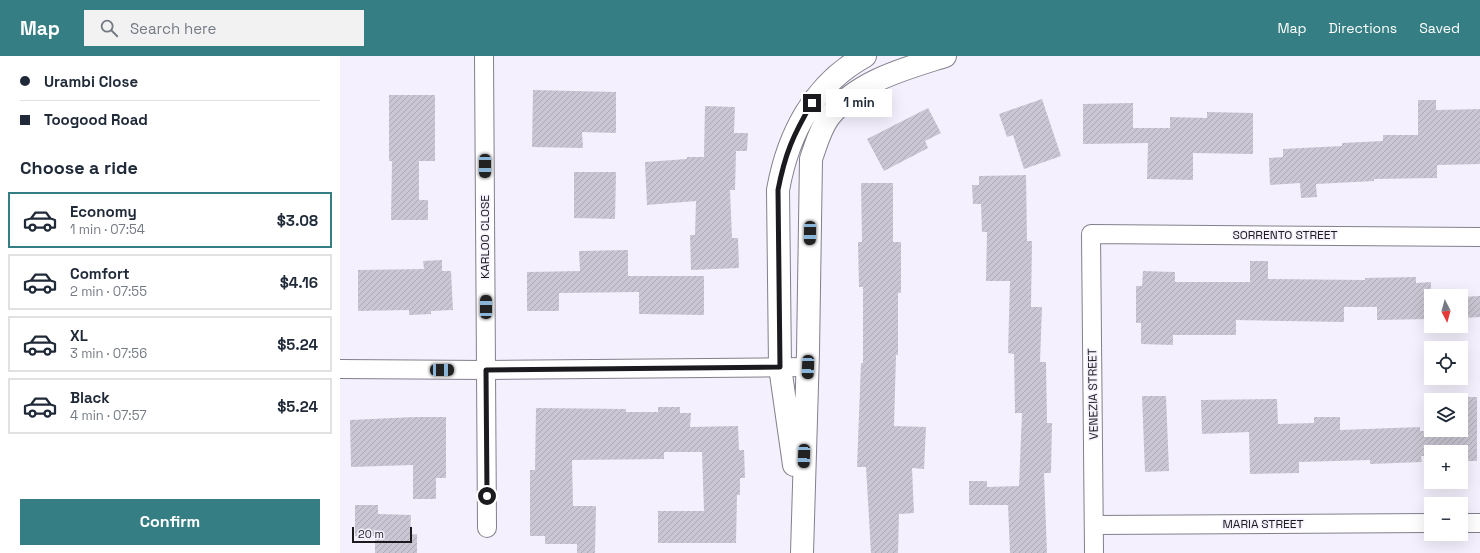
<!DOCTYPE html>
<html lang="en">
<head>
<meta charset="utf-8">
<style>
  body { margin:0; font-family:"Space Grotesk",sans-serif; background:#f2f2f3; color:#1f2937; height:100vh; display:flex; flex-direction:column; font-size:15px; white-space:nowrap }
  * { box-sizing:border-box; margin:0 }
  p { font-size:13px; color:#747a83 }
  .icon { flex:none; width:22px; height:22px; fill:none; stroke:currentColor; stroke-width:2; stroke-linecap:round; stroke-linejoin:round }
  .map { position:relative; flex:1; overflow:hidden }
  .side { display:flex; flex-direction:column; background:#fff; width:340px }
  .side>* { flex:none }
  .guide { display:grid; align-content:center; height:88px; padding:0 20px; background:#fff }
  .needle { width:26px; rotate:174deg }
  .buttons { position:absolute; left:1084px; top:233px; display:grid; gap:8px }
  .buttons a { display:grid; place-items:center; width:44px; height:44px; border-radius:0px; background:#fff; box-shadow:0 4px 16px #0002; font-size:20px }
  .scale { position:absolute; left:12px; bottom:10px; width:60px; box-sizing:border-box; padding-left:4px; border:2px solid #1b1a1e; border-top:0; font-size:11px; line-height:14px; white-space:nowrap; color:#1b1a1e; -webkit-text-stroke:3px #f4f0fd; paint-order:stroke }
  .end { position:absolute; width:18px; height:18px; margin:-9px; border:5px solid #1b1a1e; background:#fff; box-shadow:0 0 0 2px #fff }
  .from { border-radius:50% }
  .bubble { position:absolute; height:28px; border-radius:0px; background:#fff; box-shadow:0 4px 16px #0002; font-size:13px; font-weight:700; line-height:28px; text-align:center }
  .car { position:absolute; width:12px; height:24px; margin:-12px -6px; border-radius:5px; box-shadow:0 0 3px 1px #0007; background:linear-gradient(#222 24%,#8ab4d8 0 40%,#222 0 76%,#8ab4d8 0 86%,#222 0) }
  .guide b { display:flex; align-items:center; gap:14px; height:38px; font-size:15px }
  .guide b+b { border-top:1px solid #e0e1e3 }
  .guide i { width:10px; height:10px; background:#1f2937 }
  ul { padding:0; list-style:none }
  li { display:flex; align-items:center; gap:12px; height:56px; margin:0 8px 6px; padding:0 12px; border:2px solid #e0e1e3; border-radius:0px }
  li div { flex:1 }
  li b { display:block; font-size:15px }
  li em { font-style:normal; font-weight:700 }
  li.current { border-color:#357e83 }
  li>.icon { width:36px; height:36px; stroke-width:1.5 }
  h2 { padding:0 20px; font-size:18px; line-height:48px }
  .button { display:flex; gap:8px; margin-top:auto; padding:8px 20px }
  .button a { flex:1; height:46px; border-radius:0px; background:#357e83; color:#fff; font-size:16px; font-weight:700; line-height:46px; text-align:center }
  header { display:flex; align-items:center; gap:24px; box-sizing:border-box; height:56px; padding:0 20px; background:#357e83; color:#fff }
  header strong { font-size:19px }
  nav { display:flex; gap:22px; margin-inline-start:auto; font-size:14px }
  .search { width:280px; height:36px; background:#f2f2f3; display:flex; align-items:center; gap:10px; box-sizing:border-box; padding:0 14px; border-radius:0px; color:#747a83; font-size:15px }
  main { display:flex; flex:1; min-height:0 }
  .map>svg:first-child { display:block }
  .building { fill:url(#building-hatch) }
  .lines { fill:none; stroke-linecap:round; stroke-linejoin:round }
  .street-casing { stroke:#837f8b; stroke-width:20 }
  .secondary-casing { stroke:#837f8b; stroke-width:24 }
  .street { stroke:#fff; stroke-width:18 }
  .secondary { stroke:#fff; stroke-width:22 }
  .route { stroke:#1b1a1e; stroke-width:5 }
  .labels { text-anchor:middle; stroke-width:3; stroke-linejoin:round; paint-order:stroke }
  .street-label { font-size:12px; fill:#1b1a1e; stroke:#f4f0fd }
</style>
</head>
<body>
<header>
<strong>Map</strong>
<div class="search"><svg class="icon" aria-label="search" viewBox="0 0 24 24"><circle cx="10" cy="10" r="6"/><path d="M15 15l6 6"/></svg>Search here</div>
<nav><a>Map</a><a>Directions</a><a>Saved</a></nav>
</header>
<main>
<section class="side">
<div class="guide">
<b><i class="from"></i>Urambi Close</b>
<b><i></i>Toogood Road</b>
</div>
<h2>Choose a ride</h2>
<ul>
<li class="current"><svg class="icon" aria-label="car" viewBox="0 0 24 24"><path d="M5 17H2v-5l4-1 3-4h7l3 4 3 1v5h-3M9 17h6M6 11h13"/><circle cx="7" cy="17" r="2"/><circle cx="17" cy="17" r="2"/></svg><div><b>Economy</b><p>1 min · 07:54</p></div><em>$3.08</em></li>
<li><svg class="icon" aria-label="car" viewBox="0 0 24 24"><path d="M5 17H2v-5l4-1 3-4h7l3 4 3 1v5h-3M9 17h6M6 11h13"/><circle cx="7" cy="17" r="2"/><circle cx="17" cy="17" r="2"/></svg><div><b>Comfort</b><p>2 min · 07:55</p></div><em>$4.16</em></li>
<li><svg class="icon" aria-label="car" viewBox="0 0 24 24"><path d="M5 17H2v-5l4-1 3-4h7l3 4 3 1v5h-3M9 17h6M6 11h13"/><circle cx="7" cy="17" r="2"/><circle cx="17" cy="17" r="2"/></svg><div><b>XL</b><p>3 min · 07:56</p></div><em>$5.24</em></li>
<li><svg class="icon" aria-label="car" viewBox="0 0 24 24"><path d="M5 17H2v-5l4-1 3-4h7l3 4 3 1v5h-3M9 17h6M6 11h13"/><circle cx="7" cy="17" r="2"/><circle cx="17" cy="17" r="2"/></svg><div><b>Black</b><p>4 min · 07:57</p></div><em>$5.24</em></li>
</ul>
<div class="button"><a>Confirm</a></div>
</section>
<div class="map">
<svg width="1140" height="497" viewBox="0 0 1140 497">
  <defs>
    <pattern id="building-hatch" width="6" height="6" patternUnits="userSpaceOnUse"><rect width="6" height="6" fill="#cac6d3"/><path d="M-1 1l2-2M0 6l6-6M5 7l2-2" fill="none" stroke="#adaab5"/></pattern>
  </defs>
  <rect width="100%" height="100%" fill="#f4f0fd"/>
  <path class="building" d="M193,34L276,36V77L242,76L243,92L192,91Z
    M49,39H95V105H79V144H88V164H51L52,105H49Z
    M702,43L721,100L684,113L673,79L667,81L659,58Z
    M1078,44H1096V54L1140,53V108L1097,109V122L1034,123V125L976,128L977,141L961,142L960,127L930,129L929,102L943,101V93L1002,90V87L1043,85V79H1078Z
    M793,47V72H830V61L867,62V56L913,57V98L853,97V124L807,123L808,87L743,88V48Z
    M365,50L395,51L394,77H408L407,95H396L395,134H390L392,182H398L399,212L351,214L350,179H355L356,145L307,149L305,106L347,103V101H364Z
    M588,52L601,77L585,85L588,92L544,115L527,83Z
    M234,116H276L275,163L234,162Z
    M686,119L687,185H692L691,251H702L700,306H706L707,367H712L711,417H704L707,497H670L668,449H629V425H647V431L679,430L682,357H675L674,298L668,297L670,225H646L647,176H642L641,148H633L632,129H639V120Z
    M521,127H553V186H561V237H558V299H556L554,370L586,371L584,413L572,412L574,457L559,458L558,497H531L526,411H517L521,307H523V231H519L518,186H522Z
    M288,194V220H364V259L299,258V236L219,237V255H187V216L240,215L239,195Z
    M102,204V215H111L113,254L91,255V258L69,259V254L18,255V214L84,213L83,205Z
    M910,205H928V223L1025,224V222L1076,221V227L1091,226V263L1037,264V251H1004V266L896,264V279H833V289L801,288V267H796V230H802L803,215L835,216V226H910Z
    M1140,240V261L1121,262V241Z
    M802,340H826L829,415L805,416Z
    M1121,341H1137V405H1121V396H1091V400H1081L1082,406L1030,408V404L959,406V417L910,418L909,376L862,378L861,344L937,343L938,368L974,367V361H1000V374L1080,371V375H1117L1121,374Z
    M318,351H340V357H351L350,371L398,370L399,394H404L405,422H400V439H397L396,487H318V455H364L362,396H324V403L232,404L233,450H256L255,497H237V488H205V480H190V414H195L196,352L286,353V356H318Z
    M75,361H106V422H96V443H73V409L11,411L10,364Z
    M15,449H38V458L71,459L70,479L77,478V497H35V480H15Z"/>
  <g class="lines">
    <g class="street-casing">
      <path id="street" d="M144,0L147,472
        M0,313L146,314L468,311
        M1121,467H1140
        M754,469L1091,467
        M754,497L751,178L1140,181"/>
    </g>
    <g class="secondary-casing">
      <path id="secondary" d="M454,409L440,311L438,134C448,78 474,28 525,0
        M462,497L468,296L471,103C476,89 480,73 489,61C517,25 564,13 605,0"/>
    </g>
    <use href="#street" class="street"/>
    <use href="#secondary" class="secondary"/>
  </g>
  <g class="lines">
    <path class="route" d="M147,440L146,314L440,311L438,134C445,98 453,79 472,47"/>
  </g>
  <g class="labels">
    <g class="street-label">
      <text x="945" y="183">SORRENTO STREET</text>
      <text transform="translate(145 181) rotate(-90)" y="4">KARLOO CLOSE</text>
      <text transform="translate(753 338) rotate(-91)" y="4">VENEZIA STREET</text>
      <text x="923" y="472">MARIA STREET</text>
    </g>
  </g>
</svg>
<div class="buttons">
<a><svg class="needle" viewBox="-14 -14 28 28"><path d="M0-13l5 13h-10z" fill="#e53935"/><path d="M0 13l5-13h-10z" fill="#747a83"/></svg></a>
<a><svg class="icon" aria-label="locate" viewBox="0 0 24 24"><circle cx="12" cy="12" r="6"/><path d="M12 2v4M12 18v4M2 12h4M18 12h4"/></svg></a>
<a><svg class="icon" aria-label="layers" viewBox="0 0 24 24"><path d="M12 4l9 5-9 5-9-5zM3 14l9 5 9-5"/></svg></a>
<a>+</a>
<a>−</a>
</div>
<div class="scale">20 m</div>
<i class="end from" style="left:147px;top:440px"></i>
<i class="end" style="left:472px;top:47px"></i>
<div class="bubble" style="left:486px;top:33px;width:66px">1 min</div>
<i class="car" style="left:145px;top:110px;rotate:180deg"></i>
<i class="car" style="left:470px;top:177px;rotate:181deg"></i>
<i class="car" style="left:146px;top:251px;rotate:0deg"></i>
<i class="car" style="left:468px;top:311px;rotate:182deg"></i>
<i class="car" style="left:102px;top:314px;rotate:90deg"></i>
<i class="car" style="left:464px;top:400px;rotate:182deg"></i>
</div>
</main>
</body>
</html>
